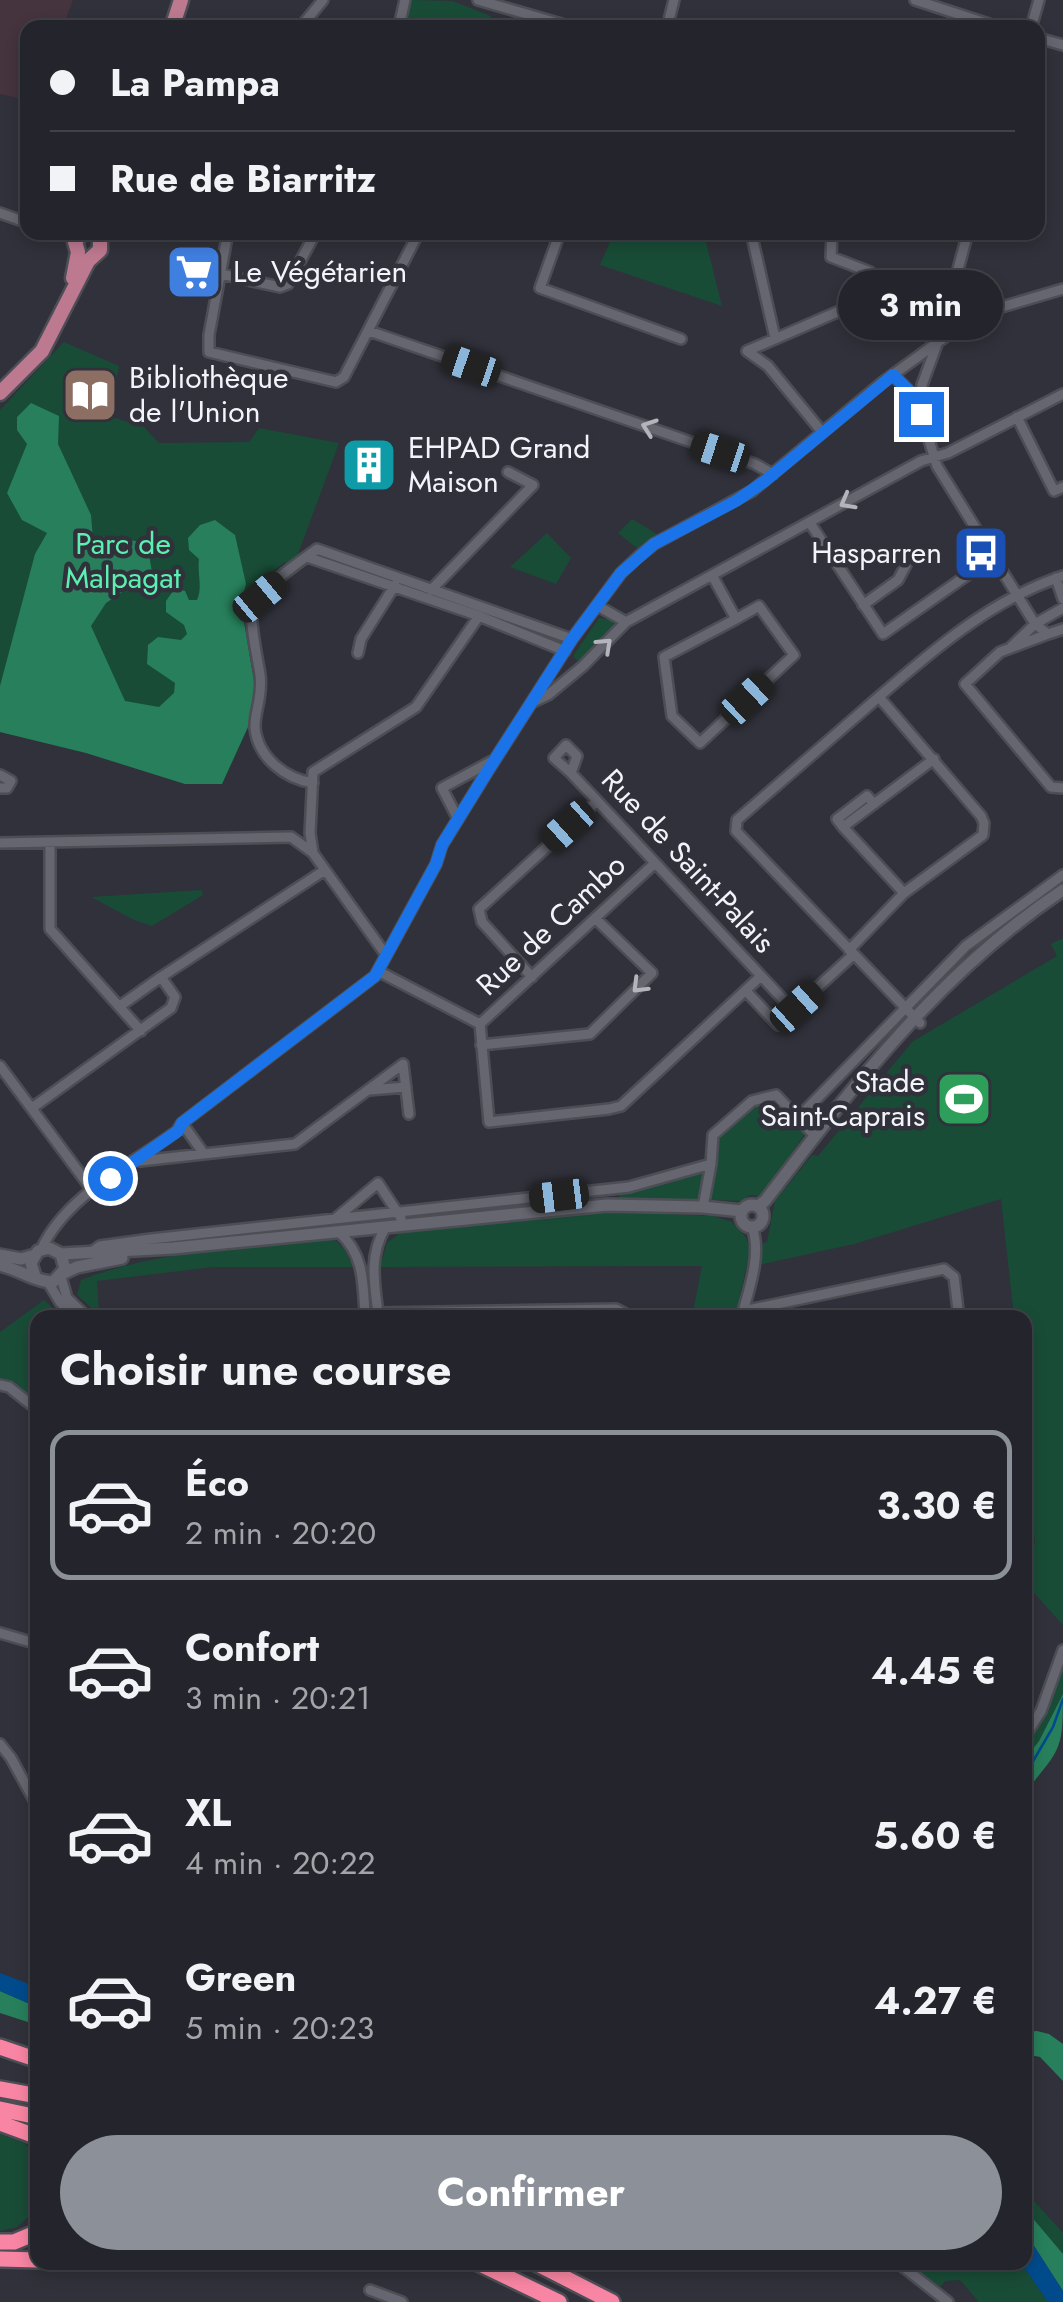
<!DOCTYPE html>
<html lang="fr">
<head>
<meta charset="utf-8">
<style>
  body { margin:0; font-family:Jost,sans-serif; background:#2c2d34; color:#f1f3f6; height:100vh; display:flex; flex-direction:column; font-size:38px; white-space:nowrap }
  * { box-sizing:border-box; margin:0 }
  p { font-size:32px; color:#a3a5a9 }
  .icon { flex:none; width:55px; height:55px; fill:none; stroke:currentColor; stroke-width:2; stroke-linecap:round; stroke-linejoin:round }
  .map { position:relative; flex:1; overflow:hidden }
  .drawer { position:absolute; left:30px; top:1310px; width:1002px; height:960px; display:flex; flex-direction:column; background:#24252c; border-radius:20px; box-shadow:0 5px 15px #0003,0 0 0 2px #414248 }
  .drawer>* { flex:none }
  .banner { position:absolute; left:20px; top:20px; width:1025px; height:220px; border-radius:20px; box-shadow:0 5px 15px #0003,0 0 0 2px #414248; display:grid; align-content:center; height:220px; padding:0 30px; background:#24252c }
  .end { position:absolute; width:45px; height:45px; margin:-22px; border:12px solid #1a73e8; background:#fff; box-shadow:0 0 0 5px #fff }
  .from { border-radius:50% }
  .bubble { position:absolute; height:70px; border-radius:35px; background:#24252c; box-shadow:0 5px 15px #0003,0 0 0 2px #414248; font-size:32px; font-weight:700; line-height:70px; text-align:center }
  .car { position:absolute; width:30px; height:60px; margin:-30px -15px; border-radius:12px; box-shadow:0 0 8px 2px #0007; background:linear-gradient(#222 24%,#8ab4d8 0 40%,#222 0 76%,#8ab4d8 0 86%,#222 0) }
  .banner b { display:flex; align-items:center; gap:35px; height:95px; font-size:38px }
  .banner b+b { border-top:2px solid #414248 }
  .banner i { width:25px; height:25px; background:#f1f3f6 }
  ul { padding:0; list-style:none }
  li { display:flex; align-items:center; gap:30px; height:150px; margin:0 20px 15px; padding:0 10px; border:5px solid transparent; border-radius:20px }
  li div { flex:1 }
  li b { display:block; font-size:38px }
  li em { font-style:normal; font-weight:700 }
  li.current { border-color:#8c9099 }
  li>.icon { width:90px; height:90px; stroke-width:1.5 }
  h2 { padding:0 30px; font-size:45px; line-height:120px }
  .cta { display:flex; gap:20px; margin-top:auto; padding:20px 30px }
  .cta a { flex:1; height:115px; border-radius:60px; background:#8c9099; color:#fff; font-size:40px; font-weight:700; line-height:115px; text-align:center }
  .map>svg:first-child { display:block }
  .education { fill:#45333d }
  .green { fill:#194c37 }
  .forest { fill:#277f5b }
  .water { fill:#014b8c }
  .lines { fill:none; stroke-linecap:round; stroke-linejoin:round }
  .stream { stroke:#014b8c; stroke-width:2.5 }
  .minor-casing { stroke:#4d4e55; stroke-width:14 }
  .tertiary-casing { stroke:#4d4e55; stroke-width:16 }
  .primary-casing { stroke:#4d4e55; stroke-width:19 }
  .motorway-casing { stroke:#4d4e55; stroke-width:20 }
  .minor { stroke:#656670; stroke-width:9 }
  .tertiary { stroke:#656670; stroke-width:11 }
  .primary { stroke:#bd798f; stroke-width:14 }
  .motorway { stroke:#f885a3; stroke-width:15 }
  .oneway { stroke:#b3b4bc }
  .route { stroke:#1a73e8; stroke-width:12 }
  .labels { text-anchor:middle; stroke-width:9; stroke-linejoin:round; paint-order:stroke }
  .poi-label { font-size:30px; fill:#f3f4fa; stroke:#30313a; text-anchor:start }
  .park-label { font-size:30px; fill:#5bf0b2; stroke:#30313a }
  .street-label { font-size:30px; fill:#f3f4fa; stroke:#30313a }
</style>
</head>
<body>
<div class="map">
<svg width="1063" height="2302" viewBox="0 0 1063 2302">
  <rect width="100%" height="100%" fill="#30313a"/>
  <path class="education" d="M0,0H73L63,27L28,28L27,100L0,94Z"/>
  <path class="green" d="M411,0L452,1L491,16L489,23L504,27H441L411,20L409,22L405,18Z
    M613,235L705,238L722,306L600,265Z
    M64,342L119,366L109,416L144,427L159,443L249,442L259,428L339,443L294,565L285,562L252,588L241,603L257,699L248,727L222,784H185L86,753L0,732V410Z
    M632,519L657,534L638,549L618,533Z
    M547,533L571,558L556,584L510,567Z
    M599,618L612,620L615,628L589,656L577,661L573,656Z
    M201,890L203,895L152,926L134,920L91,897Z
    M1063,938V1625L1025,1583V1557L1035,1544L1025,1433V1318L1014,1317L1001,1199L854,1244L759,1265L763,1243L767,1242L775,1201L812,1155L818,1156L912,1042L1057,956L1051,944Z
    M770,1100H776L803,1127L805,1134L762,1196L749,1195L743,1201L713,1200L708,1196L716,1168L718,1135L753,1104Z
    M704,1171L703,1192L697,1200L619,1198L618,1192Z
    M603,1211L713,1216L732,1222L746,1237L750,1251L735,1318L692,1317L702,1266L380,1267L387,1243L401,1232Z
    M334,1239L345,1250L353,1267H213L97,1281L99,1315L77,1295L81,1280C161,1249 250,1248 334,1239Z
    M44,1300L63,1317L38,1318L37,1402L17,1385L0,1379V1332Z
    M1063,1658V1694L1039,1741L1025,1759V1740Z
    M0,2134L24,2143L38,2157L37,2209L17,2227L0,2231Z
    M1025,2191L1063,2233V2254L1025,2209Z
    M901,2263H1021L1048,2302H979L960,2280L945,2281L941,2286L927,2283Z"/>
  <path class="forest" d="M31,403L59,416L58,444L91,515L93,539L106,536L147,543L152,572L106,603L91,626L125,701L159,707L174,693L175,683L147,664L148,645L158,637L181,640L187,634L184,625L166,612V601L175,588L185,591L189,600H197C203,587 197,573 199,559L189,550L188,538L200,525L215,520L235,535L246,584L241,604L257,699L248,727L222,784H185L86,753L0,732V686L35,554L47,533L22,520L7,493L27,444L17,430V417Z
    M1063,1694C1063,1750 1061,1749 1025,1792V1759L1039,1741Z
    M0,1991L37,2007V2025L0,2013Z
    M1037,2031L1049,2034L1063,2044V2081L1040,2057L1025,2054V2032Z
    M1025,2209L1063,2254V2291L1025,2232Z"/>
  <path class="water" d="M0,1973L37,1987V2007L0,1991Z
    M1025,2232L1063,2291V2302H1048L1021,2263L1025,2262Z"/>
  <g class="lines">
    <path class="stream" d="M1025,1775L1053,1727L1063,1699"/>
    <g class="minor-casing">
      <path id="minor" d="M405,0L400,22L419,28
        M478,0L575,28
        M915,0L1001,28
        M300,28L323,0
        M667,28L674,0
        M1031,28L1039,0
        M1038,38L1063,45
        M0,213L28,223
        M55,232L81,233
        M228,232L209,335V352L336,382L344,377L419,232
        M560,232L540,288L681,339
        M751,232L775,338
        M968,232L941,333L922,385L921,414L937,466L1035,624L1048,634L1063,629
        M221,274L280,287L288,284L316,232
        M369,331L755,464L773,474
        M893,375L912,394L920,397
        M1017,417L1054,491L1063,487
        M822,432L768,366L747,351L858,303L870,272L831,257L832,235
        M810,523L883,634L993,557
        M307,557L479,616L565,651
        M712,575L736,619L664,657L672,716L700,743L794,655L759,606L736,619
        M1056,578L1063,599
        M431,590L533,485L508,472
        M863,605L898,580L906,565
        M598,606L626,622
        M1048,634L1000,652L965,684L1051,787L1063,788
        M1011,647L1035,624L1063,608
        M358,653L361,639L395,585
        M533,702L548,695L583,666L626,622L921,461L948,453L1063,394
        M571,773L554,758L566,745L577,756L571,773L793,1010L854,954
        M0,775L11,781L7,788H0
        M313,783C286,779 258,758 255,728C254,712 263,698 260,675C258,660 248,618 253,605C260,589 302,560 317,549L572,639
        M458,819L442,788L494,760
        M843,827L837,819L867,796L874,804
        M50,842V929L141,1031
        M0,843L291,837L312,852
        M904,893L843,827L934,759
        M849,950L904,893L983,835L984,823L981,816L879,697
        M386,955L313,853L310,833L313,772L416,707L479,616
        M378,971L480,1024
        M532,977L482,922L479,909L597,801
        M746,991L778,1025L793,1010
        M120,1006L161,977
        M920,1023L736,831L737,820C780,783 823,745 866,708C926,656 987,601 1063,576
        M480,1024L489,1122L609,1109L621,1106L761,976
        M480,1024L655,863
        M481,1045L590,1034L652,973L595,918
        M0,1066L93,1191
        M369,1090L406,1087
        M32,1108L171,1008L175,997L161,977L325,870
        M798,1118L966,946L1063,875
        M182,1123L204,1154
        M140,1161L295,1144L403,1064L409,1114
        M703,1207L711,1164
        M335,1219L378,1183L401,1218
        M339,1232C364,1255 363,1282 365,1314
        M41,1250C66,1195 130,1166 177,1131L182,1123L375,976L436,864L442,845L487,772L572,639L621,573L638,557L654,544L752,491L883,382L956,329L995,309L1063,289
        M93,1251L100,1246L151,1239L629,1187L711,1164L713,1135L752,1101L776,1095L815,1136
        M61,1277L67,1298L88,1318
        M48,1282L60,1302L76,1318
        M743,1311L944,1269L954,1277L959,1318
        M378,1313C374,1282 369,1256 385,1228
        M326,1318L378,1313L616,1309L633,1318
        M741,1318C749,1290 762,1254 752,1227
        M0,1385L9,1387L38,1410
        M0,1633L38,1644
        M1025,1736L1041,1711L1063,1650
        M0,1744L11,1758L38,1807
        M897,2262L948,2302
        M370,2290L402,2302"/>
    </g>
    <g class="tertiary-casing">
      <path id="tertiary" d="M741 1216a11 11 0 1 1 22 0a11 11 0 1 1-22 0Z
        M758,1206L765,1201C853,1086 941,971 1063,890
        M61,1254L173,1248L607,1205L703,1207L742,1211
        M0,1255L21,1259L35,1255
        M0,1265C18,1269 36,1282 53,1282L65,1269L61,1254L49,1248L38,1251L31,1263L35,1276
        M64,1273L77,1267L122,1258"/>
    </g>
    <g class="primary-casing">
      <path id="primary" d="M172,28L181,0
        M73,278L78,252L75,242L82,232
        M0,393L42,351L88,261L100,250V232"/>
    </g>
    <g class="motorway-casing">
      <path id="motorway" d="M0,2047L38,2060
        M0,2089L38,2096
        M0,2109L38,2117
        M0,2123L38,2137
        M0,2242H14L38,2232
        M0,2259L38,2260
        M476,2262L559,2302
        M534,2262L612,2302"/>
    </g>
    <use href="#minor" class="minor"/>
    <use href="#tertiary" class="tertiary"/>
    <use href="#primary" class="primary"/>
    <use href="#motorway" class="motorway"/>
  </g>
  <defs><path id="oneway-chevron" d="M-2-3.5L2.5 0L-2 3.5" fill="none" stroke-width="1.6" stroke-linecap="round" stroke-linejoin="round" transform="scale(2.5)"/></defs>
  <g class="oneway">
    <use href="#oneway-chevron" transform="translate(649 427) rotate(-160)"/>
    <use href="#oneway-chevron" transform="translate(847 502) rotate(151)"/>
    <use href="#oneway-chevron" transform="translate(605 645) rotate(-43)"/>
    <use href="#oneway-chevron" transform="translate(639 986) rotate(135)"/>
  </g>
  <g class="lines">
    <path class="route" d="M110,1178L178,1131L182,1123L375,976L436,864L442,845L487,772L572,639L621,573L654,544L736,501L765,481L893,375L912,394L920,397L921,414"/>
  </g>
  <defs>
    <g id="supermarket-square" transform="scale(2.875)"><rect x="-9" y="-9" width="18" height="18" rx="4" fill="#3f7fe0" stroke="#30313a"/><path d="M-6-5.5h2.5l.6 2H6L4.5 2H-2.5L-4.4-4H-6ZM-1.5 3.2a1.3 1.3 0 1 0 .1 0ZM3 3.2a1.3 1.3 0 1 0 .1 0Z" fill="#fff"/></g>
    <g id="library-square" transform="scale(2.875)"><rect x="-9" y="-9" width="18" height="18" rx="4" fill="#8d6e63" stroke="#30313a"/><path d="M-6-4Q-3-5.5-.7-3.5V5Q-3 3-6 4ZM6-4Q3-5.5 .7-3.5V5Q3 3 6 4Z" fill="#fff"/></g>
    <g id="building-square" transform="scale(2.875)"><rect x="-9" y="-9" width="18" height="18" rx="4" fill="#0f9aa8" stroke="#30313a"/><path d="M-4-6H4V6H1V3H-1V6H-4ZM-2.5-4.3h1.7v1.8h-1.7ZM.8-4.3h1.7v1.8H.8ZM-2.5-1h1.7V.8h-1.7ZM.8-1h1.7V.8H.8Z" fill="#fff"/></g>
    <g id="bus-square" transform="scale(2.875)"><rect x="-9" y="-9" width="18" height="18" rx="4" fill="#1a4fb4" stroke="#30313a"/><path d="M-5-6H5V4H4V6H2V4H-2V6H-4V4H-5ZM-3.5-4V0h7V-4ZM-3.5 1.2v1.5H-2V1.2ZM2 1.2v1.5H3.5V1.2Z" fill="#fff"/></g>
    <g id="stadium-square" transform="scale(2.875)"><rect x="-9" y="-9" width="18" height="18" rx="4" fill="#2e9e5b" stroke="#30313a"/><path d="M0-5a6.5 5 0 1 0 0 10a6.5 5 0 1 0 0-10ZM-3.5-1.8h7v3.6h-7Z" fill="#fff"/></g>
  </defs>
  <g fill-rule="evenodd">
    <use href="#supermarket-square" x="194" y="272"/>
    <use href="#library-square" x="90" y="395"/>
    <use href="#building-square" x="369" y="465"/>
    <use href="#bus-square" x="981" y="553"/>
    <use href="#stadium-square" x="964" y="1099"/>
  </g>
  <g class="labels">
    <g class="poi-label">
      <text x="233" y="282">Le Végétarien</text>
      <text x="129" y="388">Bibliothèque<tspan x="129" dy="34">de l'Union</tspan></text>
      <text x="408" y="458">EHPAD Grand<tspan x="408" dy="34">Maison</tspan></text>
      <text x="942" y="563" text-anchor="end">Hasparren</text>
      <text x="925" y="1092" text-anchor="end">Stade<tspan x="925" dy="34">Saint-Caprais</tspan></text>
    </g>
    <g class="park-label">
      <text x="123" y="554">Parc de<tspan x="123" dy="34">Malpagat</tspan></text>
    </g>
    <g class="street-label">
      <text transform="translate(688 861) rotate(47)" y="10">Rue de Saint-Palais</text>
      <text transform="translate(551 925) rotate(-43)" y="10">Rue de Cambo</text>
    </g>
  </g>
</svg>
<i class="end from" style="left:110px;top:1178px"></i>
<i class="end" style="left:921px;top:414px"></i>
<div class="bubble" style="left:838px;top:270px;width:165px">3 min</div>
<i class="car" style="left:471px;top:366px;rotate:289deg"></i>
<i class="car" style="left:720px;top:452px;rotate:288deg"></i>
<i class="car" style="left:260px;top:597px;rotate:50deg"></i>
<i class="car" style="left:747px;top:699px;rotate:47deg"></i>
<i class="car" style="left:568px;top:826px;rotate:228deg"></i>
<i class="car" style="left:797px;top:1007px;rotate:48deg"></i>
<i class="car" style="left:559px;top:1196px;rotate:263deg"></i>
<div class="banner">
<b><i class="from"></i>La Pampa</b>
<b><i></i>Rue de Biarritz</b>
</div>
<section class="drawer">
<h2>Choisir une course</h2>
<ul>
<li class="current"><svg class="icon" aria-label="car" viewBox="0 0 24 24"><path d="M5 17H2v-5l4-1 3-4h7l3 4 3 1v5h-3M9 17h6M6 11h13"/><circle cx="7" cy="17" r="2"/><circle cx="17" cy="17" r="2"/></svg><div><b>Éco</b><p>2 min · 20:20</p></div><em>3.30 €</em></li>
<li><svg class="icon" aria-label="car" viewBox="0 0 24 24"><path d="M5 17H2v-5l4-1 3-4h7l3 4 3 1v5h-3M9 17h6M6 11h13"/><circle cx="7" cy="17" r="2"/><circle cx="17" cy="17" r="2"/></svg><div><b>Confort</b><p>3 min · 20:21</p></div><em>4.45 €</em></li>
<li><svg class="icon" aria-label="car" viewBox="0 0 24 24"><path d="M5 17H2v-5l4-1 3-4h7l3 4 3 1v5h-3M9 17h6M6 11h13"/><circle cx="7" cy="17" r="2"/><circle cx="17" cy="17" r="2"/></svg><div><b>XL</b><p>4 min · 20:22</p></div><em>5.60 €</em></li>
<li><svg class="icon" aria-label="car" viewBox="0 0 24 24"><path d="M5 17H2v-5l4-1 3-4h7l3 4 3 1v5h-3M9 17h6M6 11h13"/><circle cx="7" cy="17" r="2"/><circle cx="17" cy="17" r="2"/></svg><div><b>Green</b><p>5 min · 20:23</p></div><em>4.27 €</em></li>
</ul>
<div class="cta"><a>Confirmer</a></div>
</section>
</div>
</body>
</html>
